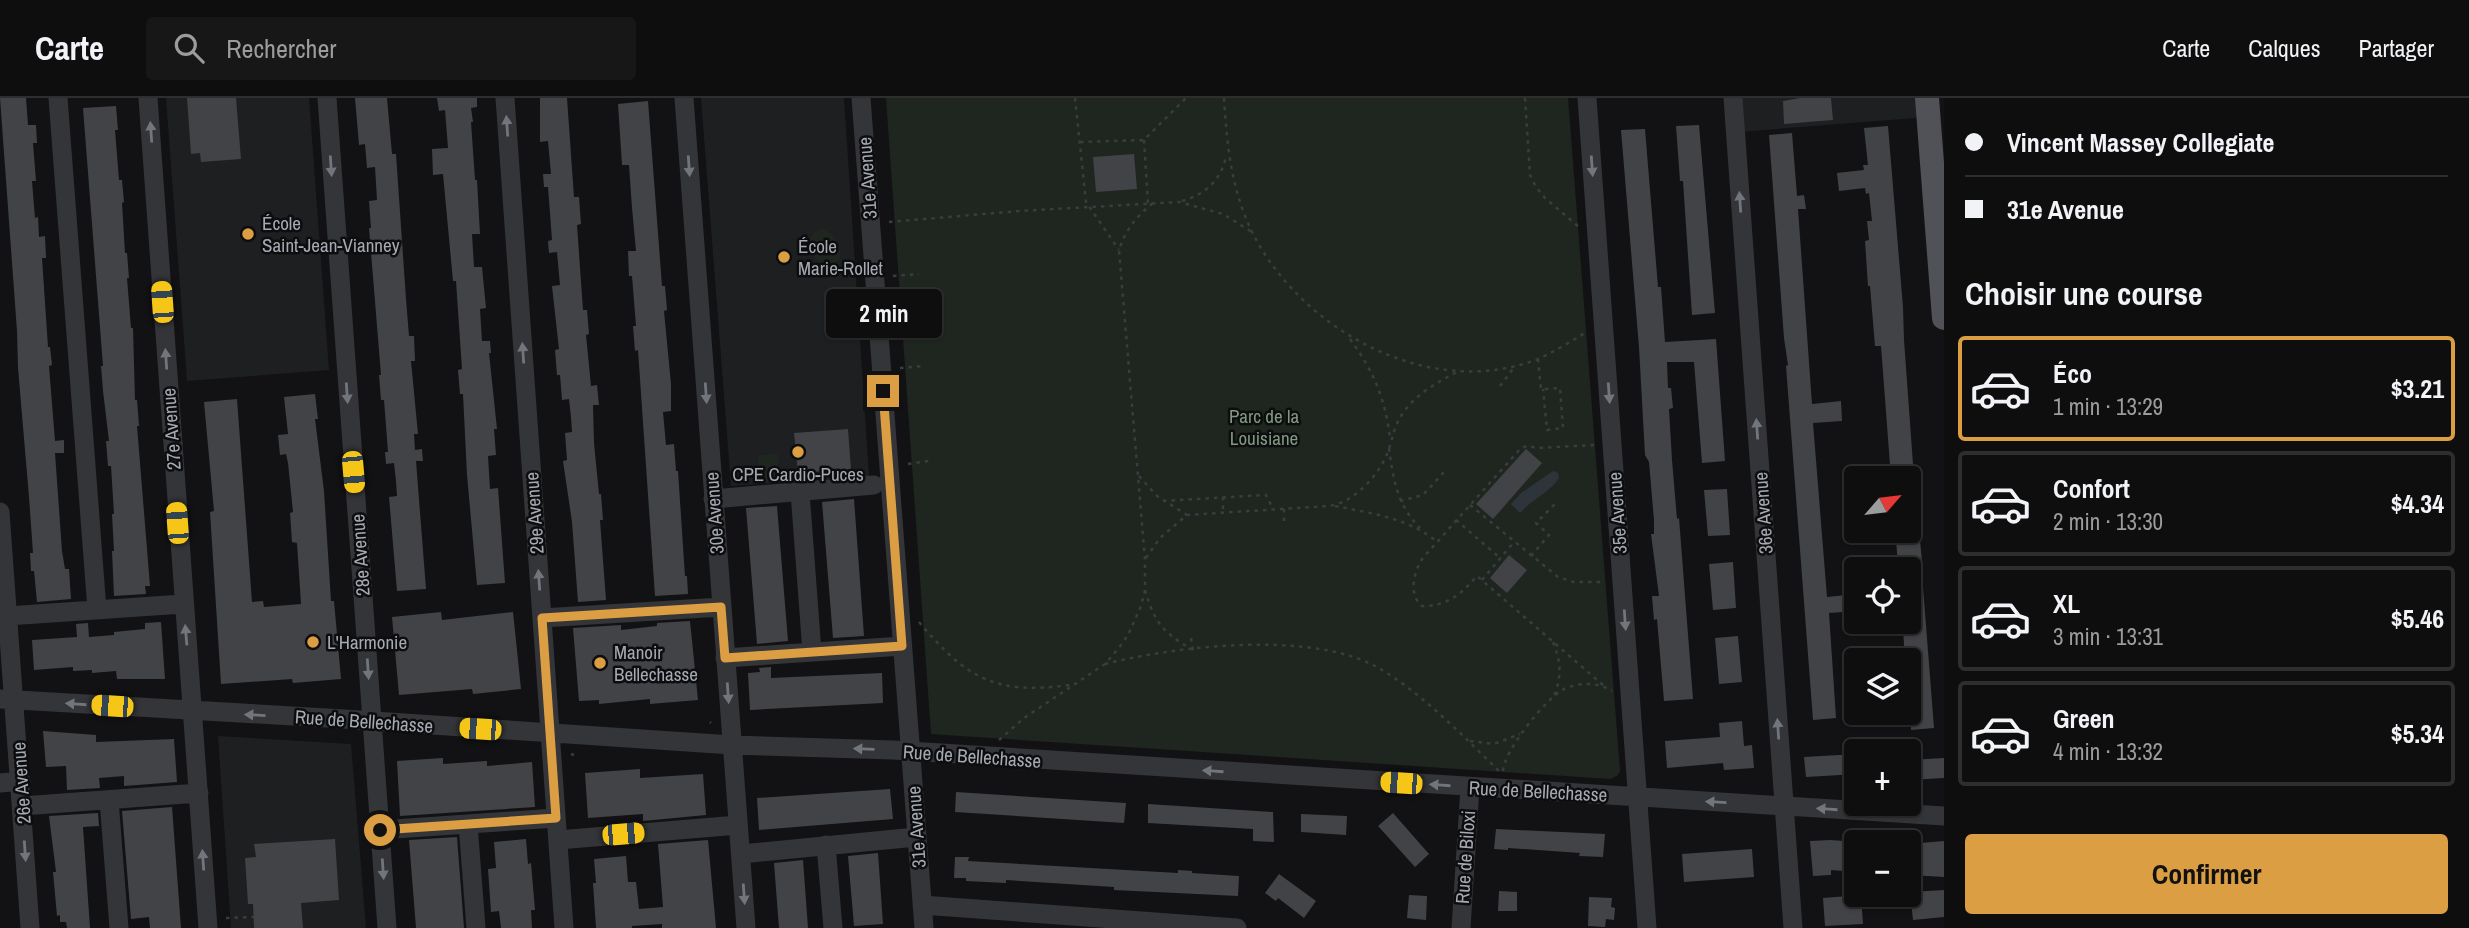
<!DOCTYPE html>
<html lang="fr">
<head>
<meta charset="utf-8">
<style>
  body { margin:0; font-family:"Archivo Narrow",sans-serif; background:#171718; color:#f1f3f6; height:100vh; display:flex; flex-direction:column; font-size:26px; white-space:nowrap }
  * { box-sizing:border-box; margin:0 }
  p { font-size:23px; color:#9b9c9e }
  .icon { flex:none; width:38px; height:38px; fill:none; stroke:currentColor; stroke-width:2; stroke-linecap:round; stroke-linejoin:round }
  .map { position:relative; flex:1; overflow:hidden }
  .side { display:flex; flex-direction:column; background:#0e0e0f; width:525px }
  .side>* { flex:none }
  .top-card { display:grid; align-content:center; height:154px; padding:0 21px; background:#0e0e0f }
  .needle { width:46px; rotate:62deg }
  .tools { position:absolute; left:1844px; top:368px; display:grid; gap:14px }
  .tools a { display:grid; place-items:center; width:77px; height:77px; border-radius:7px; background:#0e0e0f; box-shadow:0 2px 5px #0004,0 0 0 2px #2e2e2f; font-size:35px }
  .end { position:absolute; width:32px; height:32px; margin:-16px; border:9px solid #db9e43; background:#111; box-shadow:0 0 0 4px #111 }
  .from { border-radius:50% }
  .bubble { position:absolute; height:49px; border-radius:7px; background:#0e0e0f; box-shadow:0 2px 5px #0004,0 0 0 2px #2e2e2f; font-size:23px; font-weight:700; line-height:49px; text-align:center }
  .car { position:absolute; width:21px; height:42px; margin:-21px -10px; border-radius:9px; box-shadow:0 0 5px 2px #0007; background:linear-gradient(#f5c518 24%,#345 0 40%,#f5c518 0 76%,#345 0 86%,#f5c518 0) }
  .top-card b { display:flex; align-items:center; gap:24px; height:66px; font-size:26px }
  .top-card b+b { border-top:2px solid #2e2e2f }
  .top-card i { width:18px; height:18px; background:#f1f3f6 }
  ul { padding:0; list-style:none }
  li { display:flex; align-items:center; gap:21px; height:105px; margin:0 14px 10px; padding:0 7px; border:4px solid #2e2e2f; border-radius:7px }
  li div { flex:1 }
  li b { display:block; font-size:26px }
  li em { font-style:normal; font-weight:700 }
  li.active { border-color:#db9e43 }
  li>.icon { width:63px; height:63px; stroke-width:1.5 }
  h2 { padding:0 21px; font-size:32px; line-height:84px }
  .action { display:flex; gap:14px; margin-top:auto; padding:14px 21px }
  .action a { flex:1; height:80px; border-radius:7px; background:#db9e43; color:#111; font-size:28px; font-weight:700; line-height:80px; text-align:center }
  header { display:flex; align-items:center; gap:42px; box-sizing:border-box; height:98px; padding:0 35px; background:#0e0e0f; border-bottom:2px solid #2e2e2f }
  header strong { font-size:33px }
  nav { display:flex; gap:38px; margin-inline-start:auto; font-size:24px }
  .search { width:490px; height:63px; background:#171718; display:flex; align-items:center; gap:18px; box-sizing:border-box; padding:0 24px; border-radius:7px; color:#9b9c9e; font-size:26px }
  main { display:flex; flex:1; min-height:0 }
  .map>svg:first-child { display:block }
  .built { fill:#1e1f20 }
  .green { fill:#1f2620 }
  .water { fill:#2d353b }
  .building { fill:#414346 }
  .lines { fill:none; stroke-linecap:round; stroke-linejoin:round }
  .path { stroke:#3a3c3f; stroke-width:2.5; stroke-dasharray:3.5 5; stroke-linecap:butt }
  .minor { stroke:#343538; stroke-width:19 }
  .major { stroke:#505257; stroke-width:24 }
  .oneway { fill:#72757b }
  .route { stroke:#db9e43; stroke-width:9 }
  .poi-dot { fill:#db9e43; stroke:#0d0d0f; stroke-width:2.5 }
  .labels { text-anchor:middle; stroke-width:5; stroke-linejoin:round; paint-order:stroke }
  .street-label { font-size:19px; fill:#a5aab2; stroke:#0d0d0f }
  .poi-label { font-size:19px; fill:#a5aab2; stroke:#0d0d0f; text-anchor:start }
  .park-label { font-size:19px; fill:#7f9b7f; stroke:#0d0d0f }
</style>
</head>
<body>
<header>
<strong>Carte</strong>
<div class="search"><svg class="icon" aria-label="search" viewBox="0 0 24 24"><circle cx="10" cy="10" r="6"/><path d="M15 15l6 6"/></svg>Rechercher</div>
<nav><a>Carte</a><a>Calques</a><a>Partager</a></nav>
</header>
<main>
<div class="map">
<svg width="1944" height="830" viewBox="0 0 1944 830">
  <rect width="100%" height="100%" fill="#121214"/>
  <path class="built" d="M166,0H309L329,272L187,283Z
    M701,0H844L869,378L731,388Z
    M1737,0H1927L1928,19L1738,34Z
    M218,638L351,646L366,830H231Z"/>
  <path class="green" d="M886,0H1568L1620,673L1618,677L1611,681L931,636Z
    M823,131C835,136 842,148 840,161L830,169C811,167 799,135 823,131Z
    M778,356L780,383L759,384L758,357Z"/>
  <path class="water" d="M1553,373L1558,375L1559,380C1549,395 1532,401 1520,415L1511,406L1521,395Z"/>
  <path class="building" d="M0,0H26L28,27H36L37,45H33L36,83H32L35,120L38,119L39,139L45,138L46,160H42L48,249H50L52,267L49,268L55,343L64,342V355H55L62,453L65,471H69L71,501L37,504L34,473H31L30,455H33L29,399L18,270L17,233Z
    M187,0H236L241,61L201,64L200,55L191,56Z
    M355,0H387L392,56H396L406,201L409,238H414L415,263H411L418,336H414L415,352L422,351L423,363H416L426,491L397,493L389,399L397,398L396,383L394,365L386,366L385,354H388L384,302H381L379,277H381L369,130H371L369,103L377,102L375,69L367,70L365,46L359,47Z
    M437,0H477V9L471,10L473,24H471L475,82H477L480,136H472L474,169H482L486,210L480,211L482,243H490L491,255H489L497,331H494L496,357L488,358L489,375L490,391L498,390L505,485L477,487L467,377L463,296H460L458,272L462,271L456,183H453L443,76L433,77L432,51L448,50L445,12L439,13Z
    M540,0H567L574,99H579L581,126L577,127L583,212H587L589,236L586,237L591,288L597,287L599,307H593L594,345L599,396H601L603,422H600L606,502L578,504L572,424L563,363L567,362L565,335L572,334L571,319L569,301L562,302L560,277H557L555,252L559,251L552,188L560,187L557,154L549,155L548,143L552,142L548,89H544L543,76H551L548,43L540,44Z
    M1800,0H1831L1833,22L1784,26L1783,3Z
    M648,3L662,188H665L667,212L664,213L671,286V313L663,314L666,347L674,346L676,373H678L685,478H687L688,496L655,498L638,252L635,253L633,228H636L632,178H629L628,153H636L632,110L629,67H622L618,6Z
    M116,8L118,32H115L119,82H122L124,104L122,105L125,155H127L129,180H127L131,230H133L135,302H137L139,328H137L150,488H145L146,496L114,498L112,453H114L112,416H114L111,368H108L106,343H109L103,293L101,268H103L83,10Z
    M1699,27L1715,215L1692,217L1683,83H1680L1676,28Z
    M1888,28L1903,209L1904,242L1914,380H1891L1881,248H1875L1870,188H1868L1865,143L1869,142L1867,123H1872L1869,95L1866,96L1865,90L1839,93L1837,75L1864,72L1863,67H1868L1864,30Z
    M1645,31L1658,189H1661L1665,244L1716,241L1725,363L1702,365L1694,264H1667L1668,290H1671L1673,310L1669,311L1672,362L1677,421L1679,420L1693,601L1664,603L1657,521L1654,522L1652,498H1659L1651,436H1654V422L1649,364L1645,357L1639,249L1621,32Z
    M1792,35L1797,98L1804,97L1806,111H1798L1812,306L1841,303L1842,323L1813,325L1827,499L1857,496V513L1829,515L1836,620L1813,622L1786,268L1788,267L1784,240L1769,37Z
    M1134,56L1137,91L1096,94L1093,59Z
    M315,296L318,321H315L324,393L331,503H334L341,581L293,585L292,581L221,586L210,414L214,413L204,304L237,301L252,504L263,503L264,509L301,506L297,445L292,444L290,415L293,414L288,365L286,356L280,357L278,337L288,336L284,299Z
    M848,331L851,371L798,375L794,335Z
    M1526,351L1542,365L1493,421L1476,406Z
    M1727,391L1730,437L1708,438L1704,392Z
    M854,401L864,538L833,540L822,404Z
    M777,408L788,543L757,546L746,410Z
    M1895,432H1919L1922,463L1898,465Z
    M1509,457L1527,472L1507,495L1490,480Z
    M1733,464L1736,510L1713,512L1709,466Z
    M1923,489L1934,630L1911,632L1909,562H1905L1903,530L1909,529V491Z
    M441,514L442,522L513,514L521,591L473,596L472,591L399,597L392,519Z
    M690,523L698,602L650,606V601L599,606V602L579,603L573,530L621,527V532L657,528V525Z
    M161,524L165,581H117L116,573L92,575V572L73,573V569L34,572L32,542L77,539L76,526L88,525L89,539L114,537V534L145,531V525Z
    M1738,538L1742,584L1719,586L1715,540Z
    M771,569V580L882,575L883,605L750,612L748,575L760,574L759,570Z
    M1742,623L1744,648L1752,647L1754,670L1724,672L1723,665L1667,670L1665,643L1720,639L1719,625Z
    M43,633L96,637V644L174,641L177,684L124,688V678L99,680L100,690L67,692L66,668L46,669Z
    M1857,656V676L1806,679L1804,659Z
    M443,660V666L487,663V668L532,664L535,709L400,718L397,663Z
    M1944,660V680L1909,682V662Z
    M640,671V680L703,676L706,717L643,723V716L588,720L585,675Z
    M890,691L893,721L759,732L757,700Z
    M956,694L1126,705L1124,725L955,714Z
    M1148,706L1273,714L1274,744L1253,743V731L1148,725Z
    M172,709L181,830H150L149,819L131,821L122,713Z
    M98,715L99,728L83,729L90,830H67L66,824H60V817L57,818L53,774H56L49,718Z
    M1393,715L1429,756L1415,769L1378,728Z
    M1301,716L1347,718L1346,737L1301,734Z
    M1496,731L1605,736L1603,759L1579,758L1580,755L1508,750V752L1494,751Z
    M457,739L464,830H416L409,742Z
    M335,741L339,802L301,805L303,830H254L253,806H248L245,760L256,759L254,746Z
    M526,741L528,766L531,765L535,812H531L532,830H501L499,813L491,814L488,771L496,770L494,744Z
    M708,742L716,830H662V826L632,828V830H596L593,785H596L594,761L626,758L628,784H636L639,811L663,809L658,746Z
    M1830,742L1857,744V774L1831,772V777L1813,778L1810,743Z
    M1944,743V779L1909,777V746Z
    M1752,751L1754,779L1684,784L1682,756Z
    M878,755L883,826L854,828L848,758Z
    M955,759H969L968,763L1178,775V772L1192,773V775L1239,778L1238,798L1114,792V789L1006,782V785L966,783V780H954Z
    M803,762L808,830H779L774,765Z
    M1279,776L1316,803L1304,820L1278,800L1276,803L1265,795Z
    M1944,792V819L1913,822L1910,794Z
    M1499,793L1517,794V813H1498Z
    M1409,797L1427,798L1426,822L1407,820Z
    M1861,797L1863,826L1825,828L1823,800Z
    M1589,799L1612,800L1611,809L1615,810L1614,822L1606,821L1605,829L1588,828Z"/>
  <g class="lines">
    <path class="path" d="M1075,0L1086,104L1119,152
      M1224,0C1227,48 1231,90 1252,134C1302,233 1430,303 1538,261C1554,254 1570,244 1585,235
      M1525,0L1530,77L1536,89L1545,100L1578,128
      M1144,42L1148,105
      M1080,44L1144,42L1186,0
      M1182,103C1206,96 1220,83 1226,59
      M889,124L1019,113L1179,104L1223,116L1252,134
      M893,178L919,176
      M1350,241C1374,274 1385,300 1390,340
      M1538,261L1541,291H1543L1560,290L1563,330L1547,332L1543,291
      M900,270L922,268
      M1500,288L1515,268
      M1594,347L1538,350L1527,348L1521,350L1422,461C1414,474 1408,497 1422,508C1448,508 1461,496 1477,478L1603,587
      M1389,350C1393,381 1397,407 1420,430
      M908,366L929,363
      M1139,378L1157,398L1187,417
      M1223,399V415
      M1163,403L1266,397L1273,411
      M1400,403L1423,397L1445,373
      M1470,407L1558,479L1574,484H1605
      M1335,408C1370,415 1408,420 1436,443
      M1284,411V425
      M1456,422L1500,460
      M1531,458L1549,437L1536,425L1557,404
      M1146,460L1160,440L1187,417L1328,408C1355,405 1381,375 1389,351C1393,338 1395,326 1403,315C1417,295 1438,284 1459,273
      M1482,482L1514,444
      M1145,492C1155,525 1162,534 1193,552
      M919,524C967,581 995,597 1070,587
      M1191,540L1193,552
      M1553,544C1561,564 1562,578 1554,598
      M1105,566C1176,548 1306,533 1373,567C1417,590 1463,638 1499,673
      M710,624L711,625
      M999,642L1024,620L1105,566L1118,551L1128,537L1141,508L1145,492V462L1119,152C1126,131 1136,119 1153,105
      M1470,643L1494,646L1520,636
      M571,656L574,657
      M1503,673C1504,653 1546,600 1564,591C1579,584 1598,584 1612,593
      M226,820L254,819"/>
    <path class="minor" d="M58,0L97,512
      M148,0L208,830
      M327,0L387,830
      M505,0L564,830
      M684,0L746,830
      M861,0L924,830
      M1587,0L1647,830
      M1733,0L1793,830
      M800,394L812,554
      M713,401L874,387
      M0,414L30,830
      M7,518L183,506
      M542,520L721,509
      M725,560L902,548
      M0,601L344,621L732,647L893,652L1944,718
      M0,685L21,683
      M109,702L119,830
      M22,708L199,695
      M468,726L476,830
      M380,732L556,720
      M558,742L738,727
      M826,747L833,830
      M741,756L916,739
      M922,807L1237,830
      M1461,830L1470,689"/>
    <path class="major" d="M1927,0L1944,220"/>
  </g>
  <defs><path id="oneway-solid" d="M-6-.8H1V-3.2L6.5 0L1 3.2V.8H-6Z" transform="scale(1.75)"/></defs>
  <g class="oneway">
    <use href="#oneway-solid" transform="translate(507 28) rotate(-94)"/>
    <use href="#oneway-solid" transform="translate(151 34) rotate(-94)"/>
    <use href="#oneway-solid" transform="translate(331 68) rotate(86)"/>
    <use href="#oneway-solid" transform="translate(689 68) rotate(86)"/>
    <use href="#oneway-solid" transform="translate(1592 68) rotate(86)"/>
    <use href="#oneway-solid" transform="translate(1740 104) rotate(-94)"/>
    <use href="#oneway-solid" transform="translate(523 255) rotate(-94)"/>
    <use href="#oneway-solid" transform="translate(166 261) rotate(-94)"/>
    <use href="#oneway-solid" transform="translate(347 295) rotate(86)"/>
    <use href="#oneway-solid" transform="translate(706 295) rotate(86)"/>
    <use href="#oneway-solid" transform="translate(1609 295) rotate(86)"/>
    <use href="#oneway-solid" transform="translate(1757 331) rotate(-94)"/>
    <use href="#oneway-solid" transform="translate(539 482) rotate(-94)"/>
    <use href="#oneway-solid" transform="translate(1625 522) rotate(86)"/>
    <use href="#oneway-solid" transform="translate(186 537) rotate(-95)"/>
    <use href="#oneway-solid" transform="translate(368 571) rotate(86)"/>
    <use href="#oneway-solid" transform="translate(728 595) rotate(86)"/>
    <use href="#oneway-solid" transform="translate(76 606) rotate(-176)"/>
    <use href="#oneway-solid" transform="translate(255 617) rotate(-177)"/>
    <use href="#oneway-solid" transform="translate(1778 631) rotate(-94)"/>
    <use href="#oneway-solid" transform="translate(864 651) rotate(-178)"/>
    <use href="#oneway-solid" transform="translate(1213 673) rotate(-176)"/>
    <use href="#oneway-solid" transform="translate(1440 687) rotate(-176)"/>
    <use href="#oneway-solid" transform="translate(1716 704) rotate(-177)"/>
    <use href="#oneway-solid" transform="translate(1827 711) rotate(-176)"/>
    <use href="#oneway-solid" transform="translate(25 753) rotate(86)"/>
    <use href="#oneway-solid" transform="translate(203 762) rotate(-94)"/>
    <use href="#oneway-solid" transform="translate(383 771) rotate(86)"/>
    <use href="#oneway-solid" transform="translate(744 796) rotate(86)"/>
  </g>
  <g class="lines">
    <path class="route" d="M380,732L556,720L542,520L721,509L725,560L902,548L883,293"/>
  </g>
  <g class="poi-dot">
    <circle cx="248" cy="136" r="7"/>
    <circle cx="784" cy="159" r="7"/>
    <circle cx="798" cy="354" r="7"/>
    <circle cx="313" cy="544" r="7"/>
    <circle cx="600" cy="565" r="7"/>
  </g>
  <g class="labels">
    <g class="street-label">
      <text transform="translate(867 80) rotate(-94)" y="7">31e Avenue</text>
      <text transform="translate(171 331) rotate(-94)" y="7">27e Avenue</text>
      <text transform="translate(534 415) rotate(-94)" y="7">29e Avenue</text>
      <text transform="translate(714 415) rotate(-94)" y="7">30e Avenue</text>
      <text transform="translate(1617 415) rotate(-94)" y="7">35e Avenue</text>
      <text transform="translate(1763 415) rotate(-94)" y="7">36e Avenue</text>
      <text transform="translate(360 457) rotate(-94)" y="7">28e Avenue</text>
      <text transform="translate(364 623) rotate(4)" y="7">Rue de Bellechasse</text>
      <text transform="translate(972 658) rotate(4)" y="7">Rue de Bellechasse</text>
      <text transform="translate(21 685) rotate(-94)" y="7">26e Avenue</text>
      <text transform="translate(1538 693) rotate(3)" y="7">Rue de Bellechasse</text>
      <text transform="translate(916 729) rotate(-94)" y="7">31e Avenue</text>
      <text transform="translate(1465 759) rotate(-86)" y="7">Rue de Biloxi</text>
    </g>
    <g class="poi-label">
      <text x="262" y="132">École<tspan x="262" dy="22">Saint-Jean-Vianney</tspan></text>
      <text x="798" y="155">École<tspan x="798" dy="22">Marie-Rollet</tspan></text>
      <text x="798" y="383" text-anchor="middle">CPE Cardio-Puces</text>
      <text x="327" y="551">L'Harmonie</text>
      <text x="614" y="561">Manoir<tspan x="614" dy="22">Bellechasse</tspan></text>
    </g>
    <g class="park-label">
      <text x="1264" y="325">Parc de la<tspan x="1264" dy="22">Louisiane</tspan></text>
    </g>
  </g>
</svg>
<div class="tools">
<a><svg class="needle" viewBox="-14 -14 28 28"><path d="M0-13l5 13h-10z" fill="#e53935"/><path d="M0 13l5-13h-10z" fill="#9b9c9e"/></svg></a>
<a><svg class="icon" aria-label="locate" viewBox="0 0 24 24"><circle cx="12" cy="12" r="6"/><path d="M12 2v4M12 18v4M2 12h4M18 12h4"/></svg></a>
<a><svg class="icon" aria-label="layers" viewBox="0 0 24 24"><path d="M12 4l9 5-9 5-9-5zM3 14l9 5 9-5"/></svg></a>
<a>+</a>
<a>−</a>
</div>
<i class="end from" style="left:380px;top:732px"></i>
<i class="end" style="left:883px;top:293px"></i>
<div class="bubble" style="left:826px;top:191px;width:116px">2 min</div>
<i class="car" style="left:162px;top:204px;rotate:356deg"></i>
<i class="car" style="left:353px;top:374px;rotate:175deg"></i>
<i class="car" style="left:177px;top:425px;rotate:356deg"></i>
<i class="car" style="left:112px;top:608px;rotate:274deg"></i>
<i class="car" style="left:480px;top:631px;rotate:274deg"></i>
<i class="car" style="left:1401px;top:685px;rotate:274deg"></i>
<i class="car" style="left:623px;top:736px;rotate:85deg"></i>
</div>
<section class="side">
<div class="top-card">
<b><i class="from"></i>Vincent Massey Collegiate</b>
<b><i></i>31e Avenue</b>
</div>
<h2>Choisir une course</h2>
<ul>
<li class="active"><svg class="icon" aria-label="car" viewBox="0 0 24 24"><path d="M5 17H2v-5l4-1 3-4h7l3 4 3 1v5h-3M9 17h6M6 11h13"/><circle cx="7" cy="17" r="2"/><circle cx="17" cy="17" r="2"/></svg><div><b>Éco</b><p>1 min · 13:29</p></div><em>$3.21</em></li>
<li><svg class="icon" aria-label="car" viewBox="0 0 24 24"><path d="M5 17H2v-5l4-1 3-4h7l3 4 3 1v5h-3M9 17h6M6 11h13"/><circle cx="7" cy="17" r="2"/><circle cx="17" cy="17" r="2"/></svg><div><b>Confort</b><p>2 min · 13:30</p></div><em>$4.34</em></li>
<li><svg class="icon" aria-label="car" viewBox="0 0 24 24"><path d="M5 17H2v-5l4-1 3-4h7l3 4 3 1v5h-3M9 17h6M6 11h13"/><circle cx="7" cy="17" r="2"/><circle cx="17" cy="17" r="2"/></svg><div><b>XL</b><p>3 min · 13:31</p></div><em>$5.46</em></li>
<li><svg class="icon" aria-label="car" viewBox="0 0 24 24"><path d="M5 17H2v-5l4-1 3-4h7l3 4 3 1v5h-3M9 17h6M6 11h13"/><circle cx="7" cy="17" r="2"/><circle cx="17" cy="17" r="2"/></svg><div><b>Green</b><p>4 min · 13:32</p></div><em>$5.34</em></li>
</ul>
<div class="action"><a>Confirmer</a></div>
</section>
</main>
</body>
</html>
